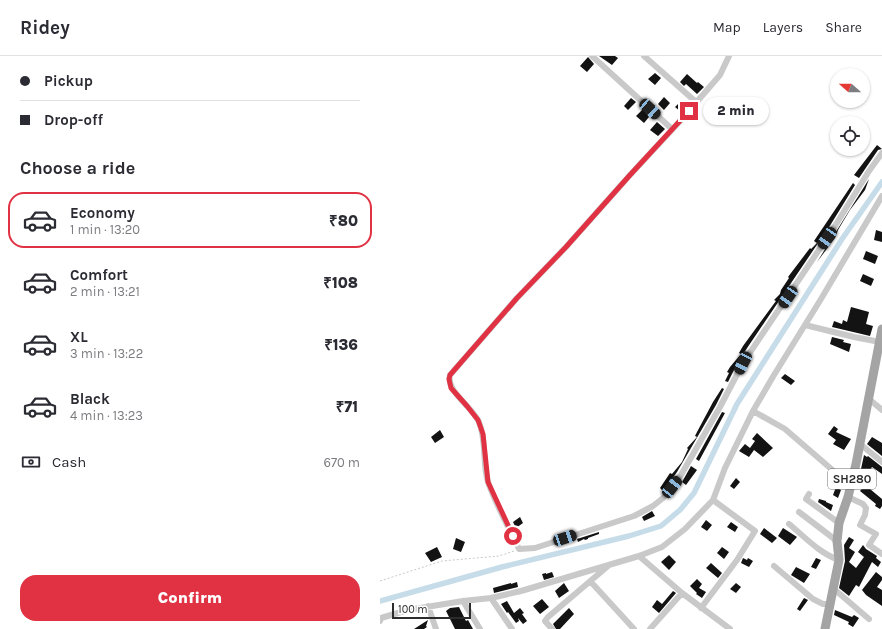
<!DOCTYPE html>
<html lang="en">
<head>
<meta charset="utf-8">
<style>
  body { margin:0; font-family:Karla,sans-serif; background:#f2f2f3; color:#2b2b33; height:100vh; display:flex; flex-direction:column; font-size:15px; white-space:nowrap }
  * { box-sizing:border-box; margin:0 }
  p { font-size:13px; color:#7c7c81 }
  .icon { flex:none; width:22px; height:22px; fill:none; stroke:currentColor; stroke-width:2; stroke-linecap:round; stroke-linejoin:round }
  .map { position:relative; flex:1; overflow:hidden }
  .panel { display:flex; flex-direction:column; background:#fff; width:380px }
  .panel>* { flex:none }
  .top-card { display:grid; align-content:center; height:88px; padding:0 20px; background:#fff }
  .needle { width:26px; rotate:291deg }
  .buttons { position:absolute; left:450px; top:12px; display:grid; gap:8px }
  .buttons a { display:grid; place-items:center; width:40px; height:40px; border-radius:50%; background:#fff; box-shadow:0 1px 3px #0004; font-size:20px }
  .scale { position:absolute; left:12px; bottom:10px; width:79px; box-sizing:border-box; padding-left:4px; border:2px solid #2c2c2c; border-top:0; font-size:11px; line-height:14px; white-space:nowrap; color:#2c2c2c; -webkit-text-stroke:3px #fff; paint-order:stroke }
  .end { position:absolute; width:18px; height:18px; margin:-9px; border:5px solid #e03243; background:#fff; box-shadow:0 0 0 2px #fff }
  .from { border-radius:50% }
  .bubble { position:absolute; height:28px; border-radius:14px; background:#fff; box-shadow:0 1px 3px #0004; font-size:13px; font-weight:800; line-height:28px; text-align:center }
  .car { position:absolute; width:12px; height:24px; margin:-12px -6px; border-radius:5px; box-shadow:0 0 3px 1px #0007; background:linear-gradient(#222 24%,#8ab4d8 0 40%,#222 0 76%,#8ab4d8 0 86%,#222 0) }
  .top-card b { display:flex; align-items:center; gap:14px; height:38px; font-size:15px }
  .top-card b+b { border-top:1px solid #e1e1e2 }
  .top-card i { width:10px; height:10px; background:#2b2b33 }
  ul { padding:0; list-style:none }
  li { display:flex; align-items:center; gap:12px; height:56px; margin:0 8px 6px; padding:0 12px; border:2px solid transparent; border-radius:16px }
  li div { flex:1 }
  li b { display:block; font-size:15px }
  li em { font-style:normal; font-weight:800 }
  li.current { border-color:#e03243 }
  li>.icon { width:36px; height:36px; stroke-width:1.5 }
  h2 { padding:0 20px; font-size:18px; line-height:48px }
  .pay { display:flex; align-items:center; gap:10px; height:44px; padding:0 20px; font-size:15px }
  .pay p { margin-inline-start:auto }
  .button { display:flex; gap:8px; margin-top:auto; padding:8px 20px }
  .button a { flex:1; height:46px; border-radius:16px; background:#e03243; color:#fff; font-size:16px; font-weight:800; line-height:46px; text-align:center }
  header { display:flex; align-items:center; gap:24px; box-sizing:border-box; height:56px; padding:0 20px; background:#fff; border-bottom:1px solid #e1e1e2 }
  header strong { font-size:19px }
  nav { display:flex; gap:22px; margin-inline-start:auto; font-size:14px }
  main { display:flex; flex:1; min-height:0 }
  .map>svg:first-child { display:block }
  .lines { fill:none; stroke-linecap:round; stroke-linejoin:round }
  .canal { stroke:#c6dce9; stroke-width:5.5 }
  .building { fill:#131313 }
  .path { stroke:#c9c9c9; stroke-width:1; stroke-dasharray:2 2; stroke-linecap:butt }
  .minor { stroke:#c9c9c9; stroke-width:6 }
  .primary { stroke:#a4a4a4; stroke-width:9 }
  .route { stroke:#e03243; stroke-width:5 }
  .labels { text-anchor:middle; stroke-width:4; stroke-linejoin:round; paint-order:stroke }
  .shield { fill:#fff; stroke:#6b6b6b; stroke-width:1 }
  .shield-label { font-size:12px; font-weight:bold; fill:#2c2c2c }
</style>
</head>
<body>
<header>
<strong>Ridey</strong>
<nav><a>Map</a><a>Layers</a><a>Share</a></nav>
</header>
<main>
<section class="panel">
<div class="top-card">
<b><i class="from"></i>Pickup</b>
<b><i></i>Drop-off</b>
</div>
<h2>Choose a ride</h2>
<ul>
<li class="current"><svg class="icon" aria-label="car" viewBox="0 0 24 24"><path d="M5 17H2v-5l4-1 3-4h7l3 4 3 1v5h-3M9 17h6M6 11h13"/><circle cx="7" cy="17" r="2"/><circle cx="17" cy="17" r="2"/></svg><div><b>Economy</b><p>1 min · 13:20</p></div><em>₹80</em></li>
<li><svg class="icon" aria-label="car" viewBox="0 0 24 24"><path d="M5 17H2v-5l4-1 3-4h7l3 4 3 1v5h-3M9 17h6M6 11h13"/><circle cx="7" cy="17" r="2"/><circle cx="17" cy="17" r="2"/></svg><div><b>Comfort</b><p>2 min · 13:21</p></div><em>₹108</em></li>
<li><svg class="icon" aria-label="car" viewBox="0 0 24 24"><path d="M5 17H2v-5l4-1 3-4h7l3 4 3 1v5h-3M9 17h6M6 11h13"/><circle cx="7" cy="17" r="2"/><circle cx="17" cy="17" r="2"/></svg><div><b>XL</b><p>3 min · 13:22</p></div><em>₹136</em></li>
<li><svg class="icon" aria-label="car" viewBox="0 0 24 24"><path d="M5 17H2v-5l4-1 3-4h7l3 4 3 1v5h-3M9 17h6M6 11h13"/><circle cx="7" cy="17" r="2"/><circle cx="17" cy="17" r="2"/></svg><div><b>Black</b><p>4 min · 13:23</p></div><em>₹71</em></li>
</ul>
<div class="pay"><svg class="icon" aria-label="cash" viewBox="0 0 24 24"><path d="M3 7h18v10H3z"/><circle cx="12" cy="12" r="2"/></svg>Cash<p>670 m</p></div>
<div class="button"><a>Confirm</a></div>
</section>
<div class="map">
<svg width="502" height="573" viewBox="0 0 502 573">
  <rect width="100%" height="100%" fill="#fff"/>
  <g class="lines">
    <path class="canal" d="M0,545L122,511L249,480L281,470L300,454L314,437L357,348L462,183L502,126"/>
  </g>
  <path class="building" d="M219,0H235L238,2L232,9Z
    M208,1L214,8L207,16L200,10Z
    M275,17L281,22L275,29L268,23Z
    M307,18L317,27L318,26L324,31L317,38L306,28L304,30L300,26Z
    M284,41L290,47L284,54L278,48Z
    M251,42L256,46L248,54L244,50Z
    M302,44L308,49L301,56L295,51Z
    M263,53L269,61L264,67L256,60Z
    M277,66L285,73L278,80L270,74Z
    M497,89L502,93L498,94L479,122L474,119Z
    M489,123L485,134L470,154L458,174L455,182L437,206Z
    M473,127L475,129L451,168L359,304L348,326L345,325L349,317L347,316L350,311L361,298L359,297L363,290L393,249L396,245L394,244L400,238L401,234L409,222L408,221L411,217L430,192L431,193L437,187L434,185Z
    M496,174L502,176V186L494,184Z
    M486,195L498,200L495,208L483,203Z
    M483,218L494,223L491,230L480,225Z
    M471,251L489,256L486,268L493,270L490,280L452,271L454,265L462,268L463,264L467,266Z
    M452,281L464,284L463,286L471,288L469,296L450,288Z
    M405,318L415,325L411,329L401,322Z
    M342,332L344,333L336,349L297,416L283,435L280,432L290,417L292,418L302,406L308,393L307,392L317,381L315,380L317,376L333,346Z
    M342,356L345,357L319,405L316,403Z
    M454,370L458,373L456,376L471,383L464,394L453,388L456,384L448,378Z
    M60,374L64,381L55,387L51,381Z
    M377,377L393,392L383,401L374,394L369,401L359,395L365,388L370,392L375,385L372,383Z
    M492,381L502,387V400L487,388Z
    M484,399L487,401L488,400L502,411V418L492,411L484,424L492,432L490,433L502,443V450L500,453L495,450L496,448L480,435L485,429L478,427L479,422H481L485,415L481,413Z
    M311,410L317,414L306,429L302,426Z
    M356,422L360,426L354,433L350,430Z
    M456,431L461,434L458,442L453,439Z
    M439,443L446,445V446L453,449L451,455L438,446Z
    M272,455L275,460L264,465L262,461Z
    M140,461L143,467L136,472L133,466Z
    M326,464L332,469L327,475L321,471Z
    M351,466L358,471L355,476L347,471Z
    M384,472L397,482L392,487L380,478Z
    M403,472L417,481L410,489L398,480Z
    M219,476V478L208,482V483L205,484L204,483L198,486L197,483Z
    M469,481L474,484L469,492L475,496L469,506L476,512L484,501L478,496L483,489L486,493L497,500L496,502L501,506L498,511L492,506L479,531L476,529L469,540L459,532L465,505L464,489Z
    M76,482L85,486L81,496L73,493Z
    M57,491L62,501L51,506L45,497Z
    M342,491L349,496L344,503L337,497Z
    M289,499L296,506L289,514L281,506Z
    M363,502L367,504L368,502L373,505L369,511L361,507Z
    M436,502L441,504L436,513L431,511Z
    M331,507L342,517L338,522L326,512Z
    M416,511L430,518L424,527L411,519Z
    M172,516L174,521L164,524L162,518L166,517V518Z
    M496,516L502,521V524L497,531L502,534V550L486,539L482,534Z
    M317,523L322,528L319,532L326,536L322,542L316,538L317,537L310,530Z
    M137,526L138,531L114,537L113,532L131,527V528Z
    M184,527L189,535L179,542L175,535Z
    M356,527L361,531L356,537L350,533Z
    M293,535L296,537L279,557L272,551L277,544L282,548Z
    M424,542L428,544L420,555L417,553Z
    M162,543L169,551L160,558L153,550Z
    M127,545L134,557L140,552L144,557L142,558L147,565L143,568L138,562L139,565L136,567L128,556L127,557L121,548Z
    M79,551L86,565L88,564L93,573H75L66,555L70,552Z
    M189,552L194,558L180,573H176L173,568Z
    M455,554L472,561L474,559L479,562L473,571L468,568L469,566L454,559Z
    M48,564L46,570L47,571L44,573H34Z"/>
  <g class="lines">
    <path class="path" d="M0,525L62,505L119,500L134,495"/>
    <path class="minor" d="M212,0L292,73
      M264,0L316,46
      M349,0L340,19L302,63L250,119L186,191L137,242L70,319C66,336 92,350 99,366C107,386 102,407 108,426C116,449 129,472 139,493L155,492L254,460L273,450L283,442L301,419L340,351L363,307L455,170L489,115L502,97
      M425,269L474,281L500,286
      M489,343L502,354
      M373,355L405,373L471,430
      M480,388L502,406
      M429,438L426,443L459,467
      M468,441L483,448L486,452L485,459L480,469L496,478L489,489L502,498
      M419,456L457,485
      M409,468C425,481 439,497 459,504
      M259,500L302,537L350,573
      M394,510L433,543L443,548H450
      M211,526L254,573
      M454,533L489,563
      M111,542L132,573
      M83,545L100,573
      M48,550L56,573
      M321,552L357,504L375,475L333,444
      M0,565L1,562L28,554L83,545L111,542L141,535L259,500L282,491L305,473L333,444L345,412L373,355L394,319L441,243L502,140
      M172,573L165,565L168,561L228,510
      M270,573L302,537"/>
    <path class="primary" d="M445,573L459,504L457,485L459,467L468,441L476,408L502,273"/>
  </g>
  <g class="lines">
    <path class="route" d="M133,480L108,426L103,378L98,364L87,350L71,332L69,323L70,319L137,242L186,191L250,119L309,55"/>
  </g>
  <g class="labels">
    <rect class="shield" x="448" y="413" width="48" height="20" rx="3"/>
    <g class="shield-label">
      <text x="472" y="427">SH280</text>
    </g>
  </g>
</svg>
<div class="buttons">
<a><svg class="needle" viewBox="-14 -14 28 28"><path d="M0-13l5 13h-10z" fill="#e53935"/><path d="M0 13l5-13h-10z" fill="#7c7c81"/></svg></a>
<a><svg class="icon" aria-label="locate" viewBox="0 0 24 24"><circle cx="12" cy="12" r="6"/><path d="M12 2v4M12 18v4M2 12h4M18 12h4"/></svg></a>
</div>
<div class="scale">100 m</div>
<i class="end from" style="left:133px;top:480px"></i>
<i class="end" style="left:309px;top:55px"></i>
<div class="bubble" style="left:323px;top:41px;width:66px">2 min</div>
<i class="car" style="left:270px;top:53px;rotate:132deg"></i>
<i class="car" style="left:447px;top:182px;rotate:214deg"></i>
<i class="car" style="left:408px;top:241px;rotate:214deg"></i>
<i class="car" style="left:363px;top:307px;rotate:207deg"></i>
<i class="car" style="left:292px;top:431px;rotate:38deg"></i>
<i class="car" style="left:185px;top:482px;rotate:72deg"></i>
</div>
</main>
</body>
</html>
